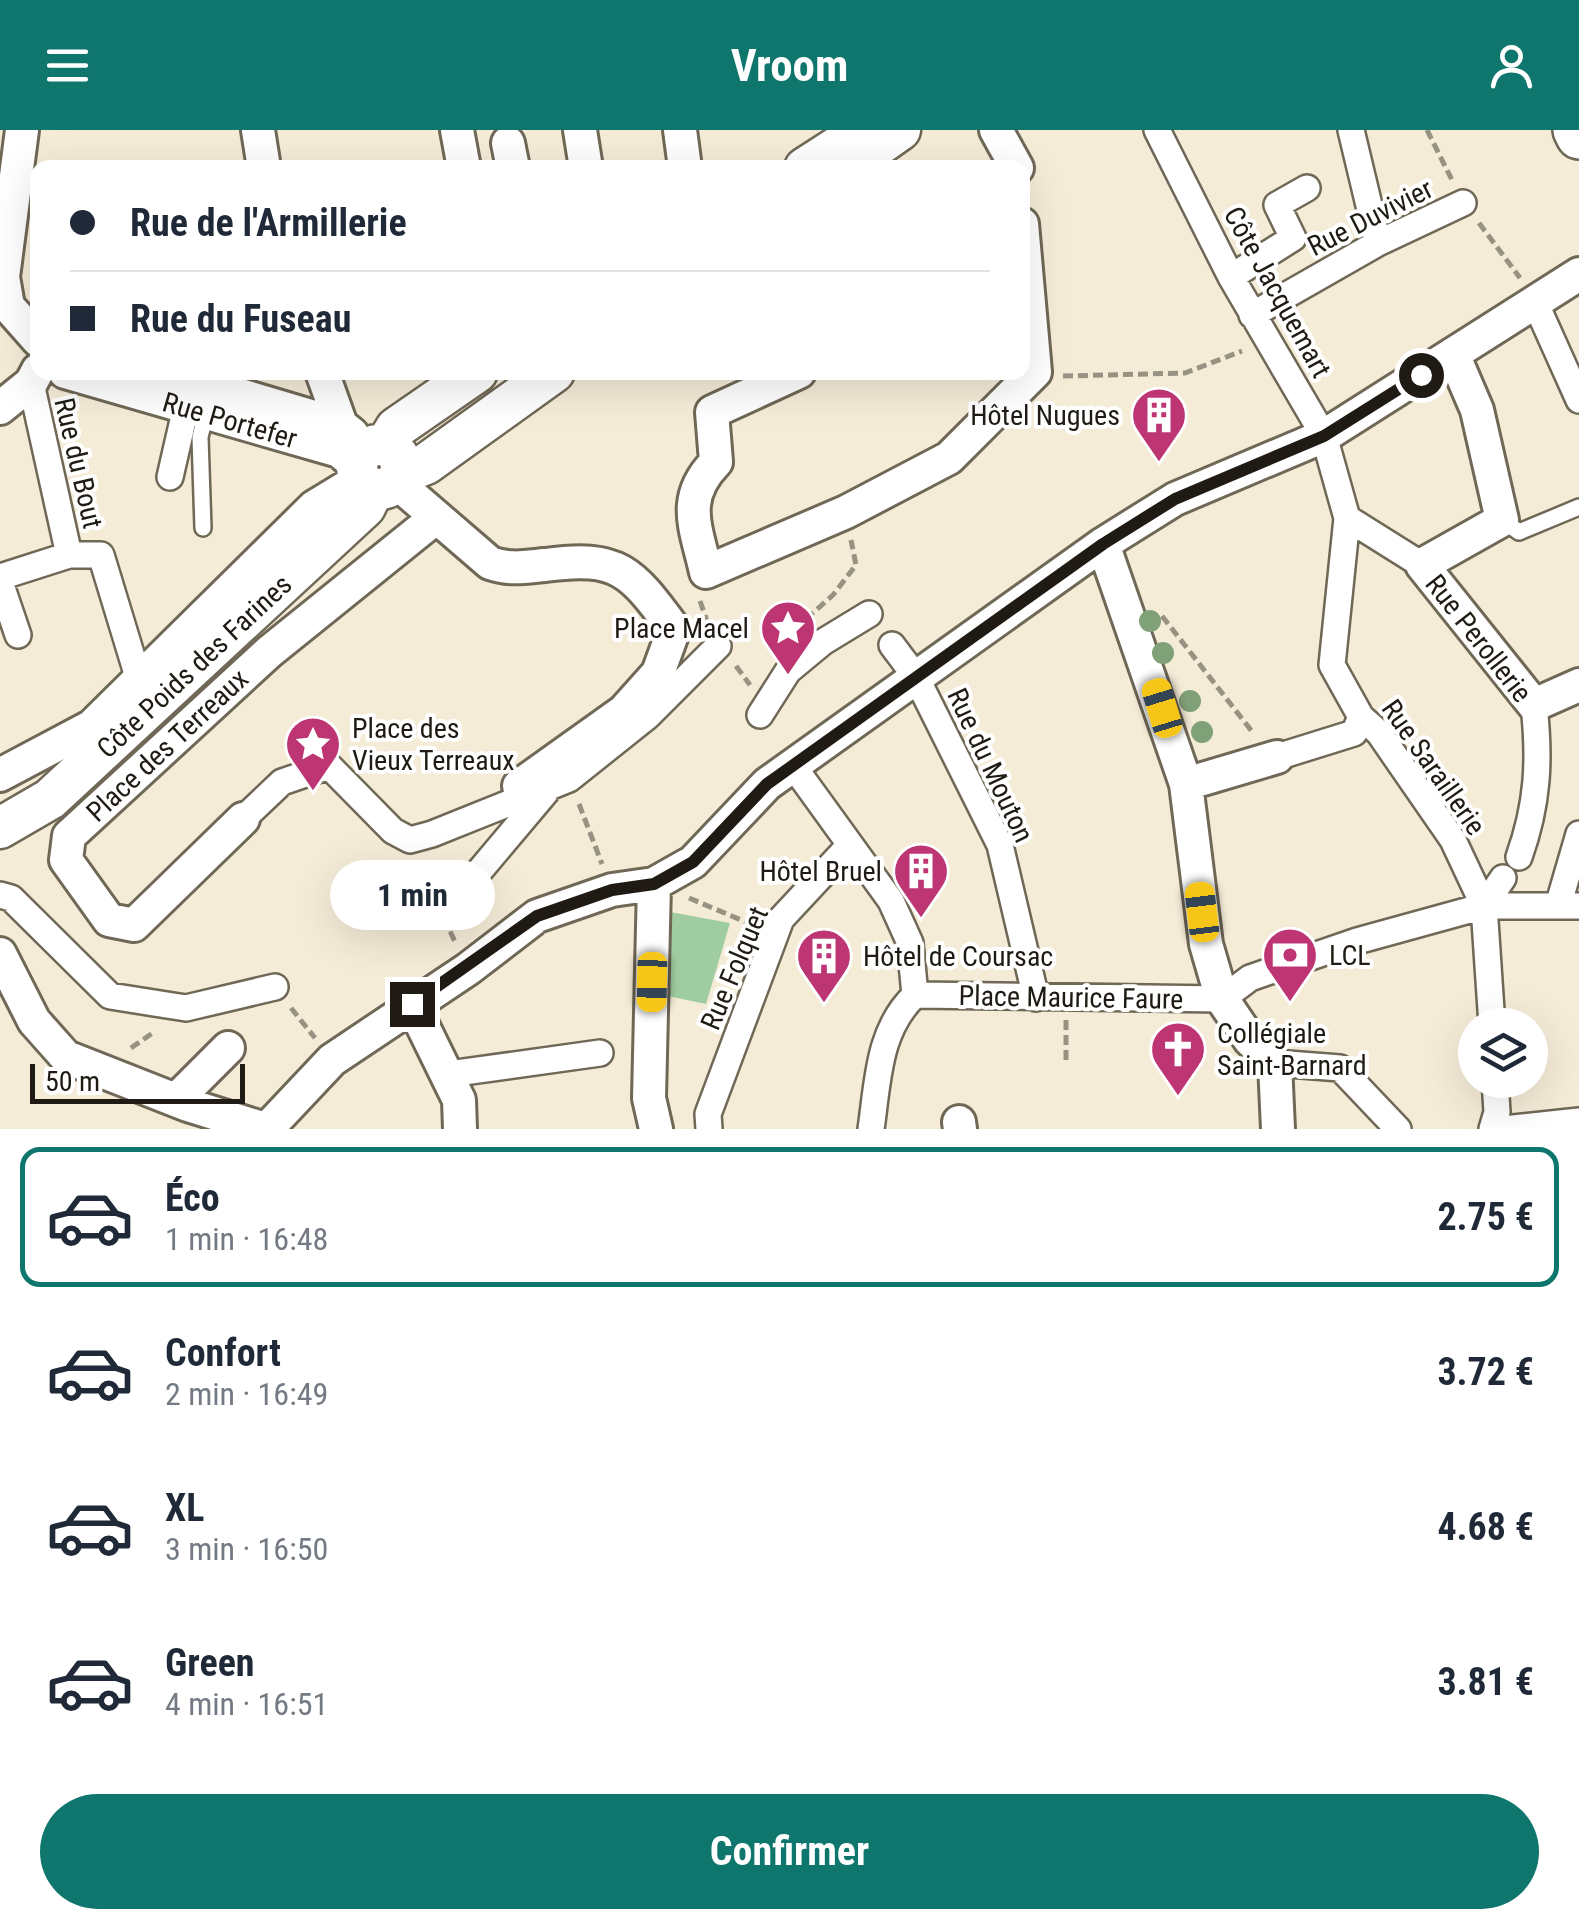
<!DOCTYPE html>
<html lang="fr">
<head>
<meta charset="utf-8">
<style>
  body { margin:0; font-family:"Roboto Condensed",sans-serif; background:#f2f2f3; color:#1f2937; height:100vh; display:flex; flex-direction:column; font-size:38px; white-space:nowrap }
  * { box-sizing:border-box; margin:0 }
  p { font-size:32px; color:#747a83 }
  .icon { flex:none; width:55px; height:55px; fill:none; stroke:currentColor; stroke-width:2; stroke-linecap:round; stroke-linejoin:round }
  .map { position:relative; height:999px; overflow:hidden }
  .drawer { display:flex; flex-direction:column; background:#fff; flex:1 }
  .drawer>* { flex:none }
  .top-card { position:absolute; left:30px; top:30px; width:1000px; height:220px; border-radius:20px; box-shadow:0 10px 40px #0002; display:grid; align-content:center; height:220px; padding:0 40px; background:#fff }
  .fabs { position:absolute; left:1458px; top:878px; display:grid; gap:20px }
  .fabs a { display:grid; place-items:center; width:90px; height:90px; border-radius:50%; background:#fff; box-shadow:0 10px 40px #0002; font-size:50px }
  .scale { position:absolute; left:30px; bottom:25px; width:215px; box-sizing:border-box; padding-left:10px; border:5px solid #1f1b14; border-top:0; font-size:28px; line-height:35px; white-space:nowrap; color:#1f1b14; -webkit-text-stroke:8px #fff; paint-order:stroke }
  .end { position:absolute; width:45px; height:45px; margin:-22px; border:12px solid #1f1b14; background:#fff; box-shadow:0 0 0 5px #fff }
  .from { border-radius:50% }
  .bubble { position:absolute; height:70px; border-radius:35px; background:#fff; box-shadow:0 10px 40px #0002; font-size:32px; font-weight:700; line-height:70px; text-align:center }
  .car { position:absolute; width:30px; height:60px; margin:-30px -15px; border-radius:12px; box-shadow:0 0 8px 2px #0007; background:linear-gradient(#f5c518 24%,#345 0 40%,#f5c518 0 76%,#345 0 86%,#f5c518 0) }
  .top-card b { display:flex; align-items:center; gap:35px; height:95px; font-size:38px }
  .top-card b+b { border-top:2px solid #e0e1e3 }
  .top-card i { width:25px; height:25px; background:#1f2937 }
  ul { padding:18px 0 0; list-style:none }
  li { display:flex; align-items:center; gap:30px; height:140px; margin:0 20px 15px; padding:0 20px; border:5px solid transparent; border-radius:20px }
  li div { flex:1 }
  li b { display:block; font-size:38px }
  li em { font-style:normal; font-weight:700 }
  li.on { border-color:#0f766e }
  li>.icon { width:90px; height:90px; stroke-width:1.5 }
  .button { display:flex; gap:20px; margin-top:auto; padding:20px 40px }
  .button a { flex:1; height:115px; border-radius:60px; background:#0f766e; color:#fff; font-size:40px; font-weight:700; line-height:115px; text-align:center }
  header { display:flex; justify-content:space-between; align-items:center; height:130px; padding:0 40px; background:#0f766e; color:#fff; font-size:45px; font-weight:700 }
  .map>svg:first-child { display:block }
  .green { fill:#9fcca0 }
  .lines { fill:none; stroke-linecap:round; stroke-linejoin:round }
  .service-casing { stroke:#706856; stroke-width:20 }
  .pedestrian-casing { stroke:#706856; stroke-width:30 }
  .minor-casing { stroke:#706856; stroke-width:38 }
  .tertiary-casing { stroke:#706856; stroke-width:45 }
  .secondary-casing { stroke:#706856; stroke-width:50 }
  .path { stroke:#989283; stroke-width:5; stroke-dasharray:10 5; stroke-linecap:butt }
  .service { stroke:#fff; stroke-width:15 }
  .pedestrian { stroke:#fff; stroke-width:25 }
  .minor { stroke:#fff; stroke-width:32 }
  .tertiary { stroke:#fff; stroke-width:40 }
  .secondary { stroke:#fff; stroke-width:45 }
  .tree { fill:#80a077 }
  .route { stroke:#1f1b14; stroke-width:12 }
  .labels { text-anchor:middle; stroke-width:8; stroke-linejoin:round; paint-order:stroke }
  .street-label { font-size:28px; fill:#1f1b14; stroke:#fff }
  .poi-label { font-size:28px; fill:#1f1b14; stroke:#fff; text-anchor:start }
</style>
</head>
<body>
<header><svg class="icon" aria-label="menu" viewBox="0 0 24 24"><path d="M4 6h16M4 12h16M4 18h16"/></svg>Vroom<svg class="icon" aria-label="person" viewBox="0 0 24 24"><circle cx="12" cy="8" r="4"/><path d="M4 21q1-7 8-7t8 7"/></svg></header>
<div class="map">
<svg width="1579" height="999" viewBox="0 0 1579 999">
  <rect width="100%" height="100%" fill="#f5ecd8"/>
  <path class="green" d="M670,782L730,793L706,874L663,865Z"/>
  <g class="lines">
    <g class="service-casing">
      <path id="service" d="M1502,390L1519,402L1579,377
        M203,398L200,307L206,283"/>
    </g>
    <g class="pedestrian-casing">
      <path id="pedestrian" d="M1157,0L1231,147L1324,306L1347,388L1332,535L1361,587L1379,603L1453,710L1484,776L1492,895
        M1351,0L1378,113
        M1231,147L1293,108L1277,75L1307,58
        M1535,172L1579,270
        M1252,185L1378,113L1463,73
        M31,253L69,425
        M170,347L186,277
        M1347,388L1422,435
        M0,447L69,425H101L139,550
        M0,452L18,505
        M892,515L916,547L1000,715L1036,868
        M760,585L788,541L823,512L869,484
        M1277,627L1354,603L1361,587
        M794,637L891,771L910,813L915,865
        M243,689L282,652L329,636L393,701L410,710L432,704L569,649L648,586L718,516
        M1519,727C1538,674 1540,630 1534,575
        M466,757L546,662
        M0,765L11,768L110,866L186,878L275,857
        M1484,776L1503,748
        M1558,776L1579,704
        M1275,933L1340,938L1398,999
        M449,944L600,923
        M709,999L708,984L781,789L848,717
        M871,999C878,951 878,900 915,865L1222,869L1250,848L1357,811L1484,776H1579
        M1492,999L1497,982L1495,950
        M1504,999L1579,991"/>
    </g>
    <g class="minor-casing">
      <path id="minor" d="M22,0L3,147L8,176L38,210
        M258,0L264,38
        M457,0L464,38
        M580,0L586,38
        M680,0L685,38
        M996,0L1017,38
        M508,13L513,38
        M1453,224L1477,280L1502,390L1422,435L1534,575L1579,555
        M65,242L339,321L356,335
        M163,242L341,295
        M322,242L341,295L352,304
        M799,242L712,282L716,332C680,369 696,397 706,442L846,382L949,328L1035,242L1022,94
        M0,278L31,253L38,240
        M396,352L490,433C510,440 524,437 545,435C619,425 631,441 674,499L658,543L624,581L519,656
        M1103,414L1186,654L1206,814L1222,869L1250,910L1275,933L1278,999
        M0,645L92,596L314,377L360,349
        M1186,654L1277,627
        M243,689L134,795L109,790L66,730L69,706L269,522L434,389
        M654,754L649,968L656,999
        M0,824L34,891L66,927L188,975L265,999
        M412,874L459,970L460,999
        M176,970L228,918
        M959,992L960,999
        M267,999L332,930L468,839L537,786L612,760L654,754L693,732L767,654L1103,414L1175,369L1324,306L1579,144"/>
    </g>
    <g class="tertiary-casing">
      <path id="tertiary" d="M805,38L864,0
        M846,38L900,0
        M357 337a22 22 0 1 1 44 0a22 22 0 1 1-44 0Z
        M385,316L396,298L477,242
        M400,344L426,334L554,242
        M0,698L50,669L365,377L374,359"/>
    </g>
    <g class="secondary-casing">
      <path id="secondary" d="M1576,0L1579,6"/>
    </g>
    <path class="path" d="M1427,0L1452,50
      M1479,93L1520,148
      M1063,246L1185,243L1242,221
      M700,471L708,494
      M1162,486L1254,604
      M806,489L833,465L856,435L851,410
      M736,536L750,555
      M579,674L602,734
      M689,768L753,795
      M449,776L442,784L456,814
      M291,878L315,908
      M1066,890V933
      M131,918L154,902"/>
    <use href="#service" class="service"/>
    <use href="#pedestrian" class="pedestrian"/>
    <use href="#minor" class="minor"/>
    <use href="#tertiary" class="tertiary"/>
    <use href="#secondary" class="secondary"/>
  </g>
  <g class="tree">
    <circle cx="1150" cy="491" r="11"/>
    <circle cx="1163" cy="523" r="11"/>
    <circle cx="1190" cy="571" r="11"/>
    <circle cx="1202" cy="602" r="11"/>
  </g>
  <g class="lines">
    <path class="route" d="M412,874L537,786L612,760L654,754L693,732L767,654L1103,414L1175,369L1324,306L1421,245"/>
  </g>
  <defs>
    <g id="building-pin" transform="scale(2.875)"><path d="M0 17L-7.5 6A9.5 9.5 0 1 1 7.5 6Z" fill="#bd3573" stroke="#fff"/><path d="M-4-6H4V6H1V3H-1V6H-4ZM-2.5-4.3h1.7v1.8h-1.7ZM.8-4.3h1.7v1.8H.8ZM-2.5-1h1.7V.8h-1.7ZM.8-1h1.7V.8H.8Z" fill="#fff"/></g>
    <g id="sight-pin" transform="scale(2.875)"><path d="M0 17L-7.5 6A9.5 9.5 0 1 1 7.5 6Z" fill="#bd3573" stroke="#fff"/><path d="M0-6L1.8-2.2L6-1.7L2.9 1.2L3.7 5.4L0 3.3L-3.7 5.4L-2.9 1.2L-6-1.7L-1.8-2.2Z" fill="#fff"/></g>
    <g id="bank-pin" transform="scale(2.875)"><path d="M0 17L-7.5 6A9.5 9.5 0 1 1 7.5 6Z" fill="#bd3573" stroke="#fff"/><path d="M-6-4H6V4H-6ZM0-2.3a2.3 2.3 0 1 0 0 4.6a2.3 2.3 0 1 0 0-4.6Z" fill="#fff"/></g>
    <g id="church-pin" transform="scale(2.875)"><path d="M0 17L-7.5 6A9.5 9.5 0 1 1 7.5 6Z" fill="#bd3573" stroke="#fff"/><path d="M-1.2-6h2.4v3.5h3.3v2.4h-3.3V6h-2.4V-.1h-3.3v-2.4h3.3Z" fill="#fff"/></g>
  </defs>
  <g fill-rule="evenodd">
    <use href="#building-pin" x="1159" y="285"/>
    <use href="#sight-pin" x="788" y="498"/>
    <use href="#sight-pin" x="313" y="614"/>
    <use href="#building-pin" x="921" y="741"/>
    <use href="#bank-pin" x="1290" y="825"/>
    <use href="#building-pin" x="824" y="826"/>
    <use href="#church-pin" x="1178" y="919"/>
  </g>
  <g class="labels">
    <g class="street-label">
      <text transform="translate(1370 87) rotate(-27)" y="10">Rue Duvivier</text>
      <text transform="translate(1278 162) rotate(61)" y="10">Côte Jacquemart</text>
      <text transform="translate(230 290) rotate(16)" y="10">Rue Portefer</text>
      <text transform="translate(79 333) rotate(77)" y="10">Rue du Bout</text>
      <text transform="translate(1479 508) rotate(52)" y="10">Rue Perollerie</text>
      <text transform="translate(194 536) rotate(-43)" y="10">Côte Poids des Farines</text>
      <text transform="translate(167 615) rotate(-43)" y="10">Place des Terreaux</text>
      <text transform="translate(991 635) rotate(65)" y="10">Rue du Mouton</text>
      <text transform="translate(1434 637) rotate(55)" y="10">Rue Saraillerie</text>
      <text transform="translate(734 838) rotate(-67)" y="10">Rue Folquet</text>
      <text transform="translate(1071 867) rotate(1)" y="10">Place Maurice Faure</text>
    </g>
    <g class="poi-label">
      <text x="1120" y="295" text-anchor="end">Hôtel Nugues</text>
      <text x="749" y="508" text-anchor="end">Place Macel</text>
      <text x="352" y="608">Place des<tspan x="352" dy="32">Vieux Terreaux</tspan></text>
      <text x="882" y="751" text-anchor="end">Hôtel Bruel</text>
      <text x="1329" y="835">LCL</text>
      <text x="863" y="836">Hôtel de Coursac</text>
      <text x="1217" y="913">Collégiale<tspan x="1217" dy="32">Saint-Barnard</tspan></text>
    </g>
  </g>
</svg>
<div class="fabs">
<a><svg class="icon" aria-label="layers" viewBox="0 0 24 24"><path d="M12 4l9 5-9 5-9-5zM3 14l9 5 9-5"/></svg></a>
</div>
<div class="scale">50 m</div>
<i class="end from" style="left:1421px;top:245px"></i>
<i class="end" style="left:412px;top:874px"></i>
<div class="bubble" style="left:330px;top:730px;width:165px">1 min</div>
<i class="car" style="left:1162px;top:578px;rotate:343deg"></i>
<i class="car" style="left:1202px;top:782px;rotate:353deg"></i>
<i class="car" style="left:652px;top:852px;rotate:181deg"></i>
<div class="top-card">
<b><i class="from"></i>Rue de l'Armillerie</b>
<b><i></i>Rue du Fuseau</b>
</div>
</div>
<section class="drawer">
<ul>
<li class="on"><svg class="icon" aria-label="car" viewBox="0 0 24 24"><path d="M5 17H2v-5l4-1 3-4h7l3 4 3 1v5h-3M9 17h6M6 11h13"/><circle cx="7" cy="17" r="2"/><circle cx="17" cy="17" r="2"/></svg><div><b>Éco</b><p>1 min · 16:48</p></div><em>2.75 €</em></li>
<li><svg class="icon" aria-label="car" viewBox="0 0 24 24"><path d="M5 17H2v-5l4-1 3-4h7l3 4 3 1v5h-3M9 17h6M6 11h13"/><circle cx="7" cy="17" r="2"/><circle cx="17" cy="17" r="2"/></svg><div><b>Confort</b><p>2 min · 16:49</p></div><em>3.72 €</em></li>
<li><svg class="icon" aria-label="car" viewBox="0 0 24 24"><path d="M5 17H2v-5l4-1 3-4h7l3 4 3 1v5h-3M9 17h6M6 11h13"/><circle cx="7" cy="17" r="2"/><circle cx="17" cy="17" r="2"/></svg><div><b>XL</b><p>3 min · 16:50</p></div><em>4.68 €</em></li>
<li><svg class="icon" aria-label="car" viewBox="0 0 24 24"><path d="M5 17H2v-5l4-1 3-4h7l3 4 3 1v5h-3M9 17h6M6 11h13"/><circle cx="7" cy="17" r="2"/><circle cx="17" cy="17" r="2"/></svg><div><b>Green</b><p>4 min · 16:51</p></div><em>3.81 €</em></li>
</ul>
<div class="button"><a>Confirmer</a></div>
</section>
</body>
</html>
